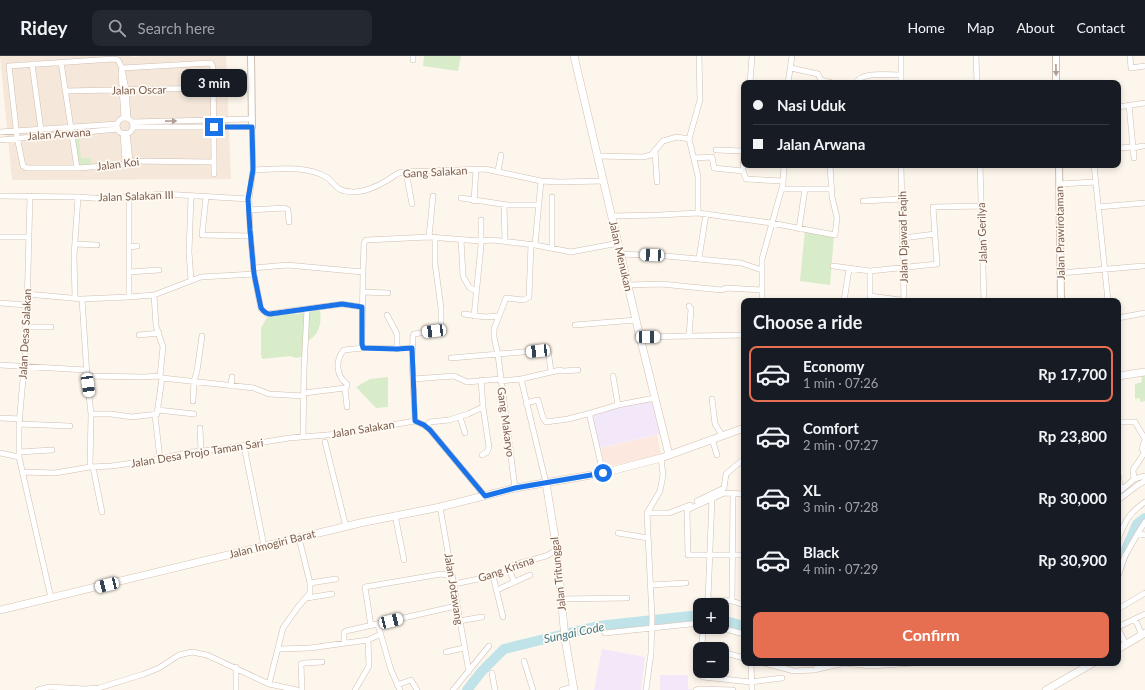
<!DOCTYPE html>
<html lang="en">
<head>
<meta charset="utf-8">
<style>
  body { margin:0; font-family:Lato,sans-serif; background:#242831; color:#f1f3f6; height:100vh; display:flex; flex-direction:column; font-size:15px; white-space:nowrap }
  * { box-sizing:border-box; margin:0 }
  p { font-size:13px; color:#9ea1a6 }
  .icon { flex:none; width:22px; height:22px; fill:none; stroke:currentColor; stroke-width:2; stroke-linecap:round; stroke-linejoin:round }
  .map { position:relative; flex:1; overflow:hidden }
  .details { position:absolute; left:741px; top:242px; width:380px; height:368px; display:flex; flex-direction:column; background:#171b24; border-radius:8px; box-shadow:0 2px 6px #0003 }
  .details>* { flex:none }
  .hud { position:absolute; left:741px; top:24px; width:380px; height:88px; border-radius:8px; box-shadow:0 2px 6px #0003; display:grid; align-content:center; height:88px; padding:0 12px; background:#171b24 }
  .tools { position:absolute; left:693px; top:542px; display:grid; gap:8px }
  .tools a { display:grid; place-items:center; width:36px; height:36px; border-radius:8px; background:#171b24; box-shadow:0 2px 6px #0003; font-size:20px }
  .end { position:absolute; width:18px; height:18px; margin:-9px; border:5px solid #1a73e8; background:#fff; box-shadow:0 0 0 2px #fff }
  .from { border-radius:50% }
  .bubble { position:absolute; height:28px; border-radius:8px; background:#171b24; box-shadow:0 2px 6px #0003; font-size:13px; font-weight:700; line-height:28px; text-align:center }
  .car { position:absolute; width:12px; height:24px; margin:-12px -6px; border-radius:5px; box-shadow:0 0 3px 1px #0007; background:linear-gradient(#fff 24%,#345 0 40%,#fff 0 76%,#345 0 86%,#fff 0) }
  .hud b { display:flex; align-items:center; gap:14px; height:38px; font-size:15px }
  .hud b+b { border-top:1px solid #363941 }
  .hud i { width:10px; height:10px; background:#f1f3f6 }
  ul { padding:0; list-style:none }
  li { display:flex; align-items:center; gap:12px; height:56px; margin:0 8px 6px; padding:0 4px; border:2px solid transparent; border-radius:8px }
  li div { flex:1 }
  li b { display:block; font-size:15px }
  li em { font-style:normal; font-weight:700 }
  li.on { border-color:#e76f51 }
  li>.icon { width:36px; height:36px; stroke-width:1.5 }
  h2 { padding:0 12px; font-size:18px; line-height:48px }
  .button { display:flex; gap:8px; margin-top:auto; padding:8px 12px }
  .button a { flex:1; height:46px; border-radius:8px; background:#e76f51; color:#fff; font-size:16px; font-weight:700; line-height:46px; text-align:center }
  header { display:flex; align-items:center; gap:24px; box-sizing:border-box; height:56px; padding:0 20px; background:#171b24; border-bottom:1px solid #363941 }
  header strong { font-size:19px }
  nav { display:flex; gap:22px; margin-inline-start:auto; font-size:14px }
  .search { width:280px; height:36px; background:#242831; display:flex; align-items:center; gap:10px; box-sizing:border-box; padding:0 14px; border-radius:8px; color:#9ea1a6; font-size:15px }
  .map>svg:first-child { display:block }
  .residential { fill:#f5e8da }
  .commercial { fill:#fde8e0 }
  .education { fill:#f3e8fa }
  .green { fill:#d8ecc9 }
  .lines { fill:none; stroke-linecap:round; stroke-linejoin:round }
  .river { stroke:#bfe3e8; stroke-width:10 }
  .minor-casing { stroke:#d1beb0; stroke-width:6 }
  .tertiary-casing { stroke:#d1beb0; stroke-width:8 }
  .secondary-casing { stroke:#d6c0b0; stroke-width:8 }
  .minor { stroke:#fff; stroke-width:5 }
  .tertiary { stroke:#fff; stroke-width:6 }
  .secondary { stroke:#fff; stroke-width:7 }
  .oneway { fill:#af9d94 }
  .route { stroke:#1a73e8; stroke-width:5 }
  .labels { text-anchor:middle; stroke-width:3.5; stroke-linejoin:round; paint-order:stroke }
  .street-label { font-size:11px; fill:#7a5c4d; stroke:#fffaf3 }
  .water-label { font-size:12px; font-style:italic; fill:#437c86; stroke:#fffaf3 }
</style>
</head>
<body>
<header>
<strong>Ridey</strong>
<div class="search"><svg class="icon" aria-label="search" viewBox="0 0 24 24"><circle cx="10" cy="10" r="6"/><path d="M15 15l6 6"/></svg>Search here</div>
<nav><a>Home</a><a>Map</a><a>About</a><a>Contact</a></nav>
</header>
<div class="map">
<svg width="1145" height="634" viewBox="0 0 1145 634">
  <rect width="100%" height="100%" fill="#fdf6ec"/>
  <path class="residential" d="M0,0H131L132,1L143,0H226L231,123L12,124Z"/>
  <path class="commercial" d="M657,379L661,399L605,411L601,392Z"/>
  <path class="education" d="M653,343L660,378L599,392L592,357Z
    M602,593L645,601L641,634H594Z
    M660,619H688V633H692V634H660Z"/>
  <path class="green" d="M424,0H461L458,15L423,10Z
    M79,81L81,102H91L92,110H78L75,82Z
    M805,174L834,179L830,229L800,225Z
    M320,254C322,267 319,280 307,285L305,300L296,302L290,300L262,303L261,299V272L266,263L270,259L297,258Z
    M1141,318H1145V348V345L1140,346V342L1135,343V328L1142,326Z
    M388,321V351L376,352L356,331L370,323Z"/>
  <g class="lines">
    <path class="river" d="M1118,512L1137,468L1145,462
      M722,564L744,570
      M467,634L482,615L504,593L598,570L700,559"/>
    <g class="minor-casing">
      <path id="minor" d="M976,0L977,27
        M1130,0L1131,12L1145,10
        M113,3L118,4L122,12L211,7L213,11L214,106L130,105H125L124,108L120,109L77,112H27L23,110L17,81L9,10Z
        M413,4V0
        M61,6L77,112
        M32,8L41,74
        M791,12L818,18L821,24L832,27
        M750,27L752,0
        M788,27L792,0
        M856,27C861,15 889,19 901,19
        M901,27V0
        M65,35L213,32
        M1118,51L1145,47
        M124,62L121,16L122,12L126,34L128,62
        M117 70a8 8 0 1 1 16 0a8 8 0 1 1-16 0Z
        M132,66L251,63
        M133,71H252L253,114L249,143L250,174L254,218L261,253L267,258L342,248L362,251
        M0,76L117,68
        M123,77L125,105
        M127,77L130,105
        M689,83L700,44L699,0
        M0,84L118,73
        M1133,91L1134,102
        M1118,92L1133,91L1129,49
        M1133,92L1143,90
        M716,94L744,95
        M655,95L657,126
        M744,95L743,115L746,123L782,125
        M598,100L643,101L651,99L663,85L677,81L689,83L698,120V157
        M694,102L712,101L714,112L743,115
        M901,109L904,245
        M980,109L984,245
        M1094,109L1108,245
        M253,114C274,113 300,110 320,118C336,123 331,136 354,136C364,136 378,130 386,125C392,122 396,117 402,116L485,113L541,125L559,126L603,125
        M498,115L501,99
        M406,116L412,148
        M214,118V106
        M1059,128L1096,126
        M782,133H832
        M0,140L78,141L107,143L163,138L249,143
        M30,140L26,290L19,368V401L51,542
        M191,140L189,196L191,224
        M206,141L202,179L250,180
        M461,142L508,149H539
        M474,145L476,113
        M863,145L902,143
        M504,148L505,185
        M1098,151L1145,147
        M249,154L285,152L288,154L289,166
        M612,160L659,159L698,157L771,167L835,179L837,162L832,141L830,109
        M799,173L805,133
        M0,181H29
        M429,181L433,140
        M903,182L935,178
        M461,184L463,220L469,231L476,235
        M76,188L97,189
        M535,189L541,125
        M129,191L137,190
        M552,192V141
        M620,198L666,200L741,207L762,214
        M699,202L706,158
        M833,210L870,215L937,208L933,151L981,150
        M253,212L287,209L363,216L364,187L366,184L429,181L480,185L492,184L535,189L571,196L619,187
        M870,215V240L908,245
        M129,216L159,214
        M363,216L362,287L363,292
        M1060,217L1143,210
        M628,229L661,228L722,234L726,232L762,234
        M363,236L388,237
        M27,238L82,243L129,241L154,239L201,221L254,218
        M154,239L156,270L163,291L160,320L162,322L254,332L269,338L304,340
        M129,241V141
        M75,242L74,200L78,141
        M82,243L87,320L91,358L90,411
        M762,245V203L783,128L784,109
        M844,245L849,213
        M0,247L26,249
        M464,258L485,261L499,260
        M387,259L397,278V293
        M474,260L481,190V164
        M1118,262L1145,257
        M575,269L636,264
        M25,271H51
        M139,279L159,277
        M689,280L691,253L689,250
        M640,281L744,279
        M451,302L546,294H548L551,315
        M0,309L86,314
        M87,320L143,321L160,320
        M613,320L618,349
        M413,323L454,320L467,326L500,323
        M521,323L546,427
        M481,324L483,351L489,391L487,396L482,399
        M500,325L521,323L560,314L563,315L578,314
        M231,330L232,321
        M345,332L347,351
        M304,337L345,332L347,330V328C336,320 335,304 344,294L363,292H412
        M712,343L715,368L722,379
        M193,345L194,325L197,315L202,280
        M526,347L538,344L543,362L546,366L568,363L591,357
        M158,354L194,358
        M91,358H111L132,361L157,358L162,322
        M155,359L160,403
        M460,361L465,377
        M0,362L20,363
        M415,365L412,304L413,280L414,278L438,274L441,269V252L435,207V181
        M1118,366H1135L1145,383L1142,393L1145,397
        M19,368L70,370
        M426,371L430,366L449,364L468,358L483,351
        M200,372L201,395
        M303,381L304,313L307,253
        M712,383L717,399
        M325,386L346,471
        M244,390L264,490
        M19,396L52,394
        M0,397L19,401
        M93,411L102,456
        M23,416L55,417L90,411L112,410L160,403L191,396L222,393L289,382L339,378L415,365L424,369L430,374L485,440
        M603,417L590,361L591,357L618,349L655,342
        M1118,418L1121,434
        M1134,423L1133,414L1145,396
        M515,432L498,299L494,281V273L506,242L524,244L529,241L531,188
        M1118,435L1125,431L1134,423L1145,420
        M744,438L724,437L687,454L688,499H744
        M712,442L708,544L732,545L744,549
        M1118,444L1138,429L1145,425
        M697,445L724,432L726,418L744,403
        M440,451L469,616
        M647,457H669L690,449
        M395,459L404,504
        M1145,466L1138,477L1145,479
        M618,477L648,482
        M1118,483C1126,464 1128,458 1145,446
        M509,512L514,526
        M493,520L503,561
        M1118,520L1125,500L1138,477
        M310,527L336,523
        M454,528L493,520L513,509L546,500L557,494
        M651,529L686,527
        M497,534L530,519
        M307,542L332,538
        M561,543L627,542
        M732,545L733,438
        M1118,553L1145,537
        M1135,563L1142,579
        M459,565L482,561
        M378,569L391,614L400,634
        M371,570L365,531L441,518L453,520
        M718,571L744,578
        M1118,571L1145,558
        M1118,573L1126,588
        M605,577L700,567
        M344,587V577L346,575L456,550
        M702,590L713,593
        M279,593L310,592L368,584L381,578
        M702,593L703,571
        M446,596L464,592
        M722,596L744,602
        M524,605L533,634
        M751,607L752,634
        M764,607L794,615L814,614L844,607L871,610L915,607
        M816,614L818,607
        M700,615V619L703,621L751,626L782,622
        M492,617L495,634
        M269,628L283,572L298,551L310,537V527L299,482
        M397,629L411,624L417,634
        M38,634L49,631L85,633L99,632L144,618L159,612L179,599L192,596L207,599L269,628L297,634
        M236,634V611
        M302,634L301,608L305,607L322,606
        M355,634L369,610L368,584
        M453,634L489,590
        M562,634L573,631
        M646,634L651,597L652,562L647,457L660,435L663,419L661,402
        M696,634L699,633L733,634"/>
    </g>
    <g class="tertiary-casing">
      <path id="tertiary" d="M251,0L252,71
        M1056,0V27
        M1059,109L1061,245"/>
    </g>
    <g class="secondary-casing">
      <path id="secondary" d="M574,0L640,281L669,399
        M1118,320L1145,316
        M546,427L557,494L565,583L574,634
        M0,554L360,467L440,451L515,432L603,417L661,402L744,372
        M1118,593L1145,577
        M1046,634L1093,607"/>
    </g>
    <use href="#minor" class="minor"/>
    <use href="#tertiary" class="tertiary"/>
    <use href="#secondary" class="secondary"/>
  </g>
  <defs><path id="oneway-solid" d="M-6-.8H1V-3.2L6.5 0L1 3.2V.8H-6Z"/></defs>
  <g class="oneway">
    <use href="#oneway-solid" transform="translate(1056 14) rotate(89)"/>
    <use href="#oneway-solid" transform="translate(171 65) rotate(-1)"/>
  </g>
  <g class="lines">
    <path class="route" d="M214,71H252L253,114L248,143L250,174L254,218L261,252C264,256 266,258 270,258L342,248L362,251V288L363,292L397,293L412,292L415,365L424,369L430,374L485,440L515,432L603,417"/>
  </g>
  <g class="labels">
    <g class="street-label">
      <text transform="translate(139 34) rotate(-1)" y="4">Jalan Oscar</text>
      <text transform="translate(59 78) rotate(-4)" y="4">Jalan Arwana</text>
      <text transform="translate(118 108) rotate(-7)" y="4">Jalan Koi</text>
      <text transform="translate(435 116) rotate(-3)" y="4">Gang Salakan</text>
      <text transform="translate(136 140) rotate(-2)" y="4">Jalan Salakan III</text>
      <text transform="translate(982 177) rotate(-92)" y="4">Jalan Gerilya</text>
      <text transform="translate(1060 177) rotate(-91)" y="4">Jalan Prawirotaman</text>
      <text transform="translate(903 181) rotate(-91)" y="4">Jalan Djawad Faqih</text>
      <text transform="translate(621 200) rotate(77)" y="4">Jalan Menukan</text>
      <text transform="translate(25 278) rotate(-87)" y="4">Jalan Desa Salakan</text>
      <text transform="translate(506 366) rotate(82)" y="4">Gang Makaryo</text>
      <text transform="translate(363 373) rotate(-9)" y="4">Jalan Salakan</text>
      <text transform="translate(197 397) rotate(-9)" y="4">Jalan Desa Projo Taman Sari</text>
      <text transform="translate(272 488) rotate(-14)" y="4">Jalan Imogiri Barat</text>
      <text transform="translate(506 513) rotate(-19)" y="4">Gang Krisna</text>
      <text transform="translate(558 518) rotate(-96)" y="4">Jalan Tritunggal</text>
      <text transform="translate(454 533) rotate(81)" y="4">Jalan Jotawang</text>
    </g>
    <g class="water-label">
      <text transform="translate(574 577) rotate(-12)" y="4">Sungai Code</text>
    </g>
  </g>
</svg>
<div class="tools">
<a>+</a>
<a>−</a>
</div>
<i class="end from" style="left:603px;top:417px"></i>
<i class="end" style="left:214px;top:71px"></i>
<div class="bubble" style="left:181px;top:13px;width:66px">3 min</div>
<i class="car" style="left:652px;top:199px;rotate:273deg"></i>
<i class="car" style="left:434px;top:275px;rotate:263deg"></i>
<i class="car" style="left:648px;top:281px;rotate:90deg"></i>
<i class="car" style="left:538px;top:295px;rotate:264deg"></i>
<i class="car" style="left:88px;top:329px;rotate:172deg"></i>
<i class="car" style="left:107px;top:529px;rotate:256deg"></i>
<i class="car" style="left:391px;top:565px;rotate:76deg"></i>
<div class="hud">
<b><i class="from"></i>Nasi Uduk</b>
<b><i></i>Jalan Arwana</b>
</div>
<section class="details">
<h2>Choose a ride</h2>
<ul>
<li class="on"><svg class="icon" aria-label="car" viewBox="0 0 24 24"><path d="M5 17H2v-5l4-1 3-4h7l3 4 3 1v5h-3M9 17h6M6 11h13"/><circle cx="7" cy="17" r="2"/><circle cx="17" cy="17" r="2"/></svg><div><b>Economy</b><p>1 min · 07:26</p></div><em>Rp 17,700</em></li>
<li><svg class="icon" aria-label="car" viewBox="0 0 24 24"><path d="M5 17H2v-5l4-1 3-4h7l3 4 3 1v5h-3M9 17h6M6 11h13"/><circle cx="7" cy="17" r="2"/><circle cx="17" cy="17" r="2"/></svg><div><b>Comfort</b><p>2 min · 07:27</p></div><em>Rp 23,800</em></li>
<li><svg class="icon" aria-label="car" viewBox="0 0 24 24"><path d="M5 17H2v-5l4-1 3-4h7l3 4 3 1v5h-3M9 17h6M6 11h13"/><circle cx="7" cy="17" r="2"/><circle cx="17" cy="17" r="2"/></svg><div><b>XL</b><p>3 min · 07:28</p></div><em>Rp 30,000</em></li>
<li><svg class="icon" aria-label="car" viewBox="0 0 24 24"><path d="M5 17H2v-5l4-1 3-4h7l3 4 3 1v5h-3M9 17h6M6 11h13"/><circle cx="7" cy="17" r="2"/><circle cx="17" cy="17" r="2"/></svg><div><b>Black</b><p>4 min · 07:29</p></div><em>Rp 30,900</em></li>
</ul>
<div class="button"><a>Confirm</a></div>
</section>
</div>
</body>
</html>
